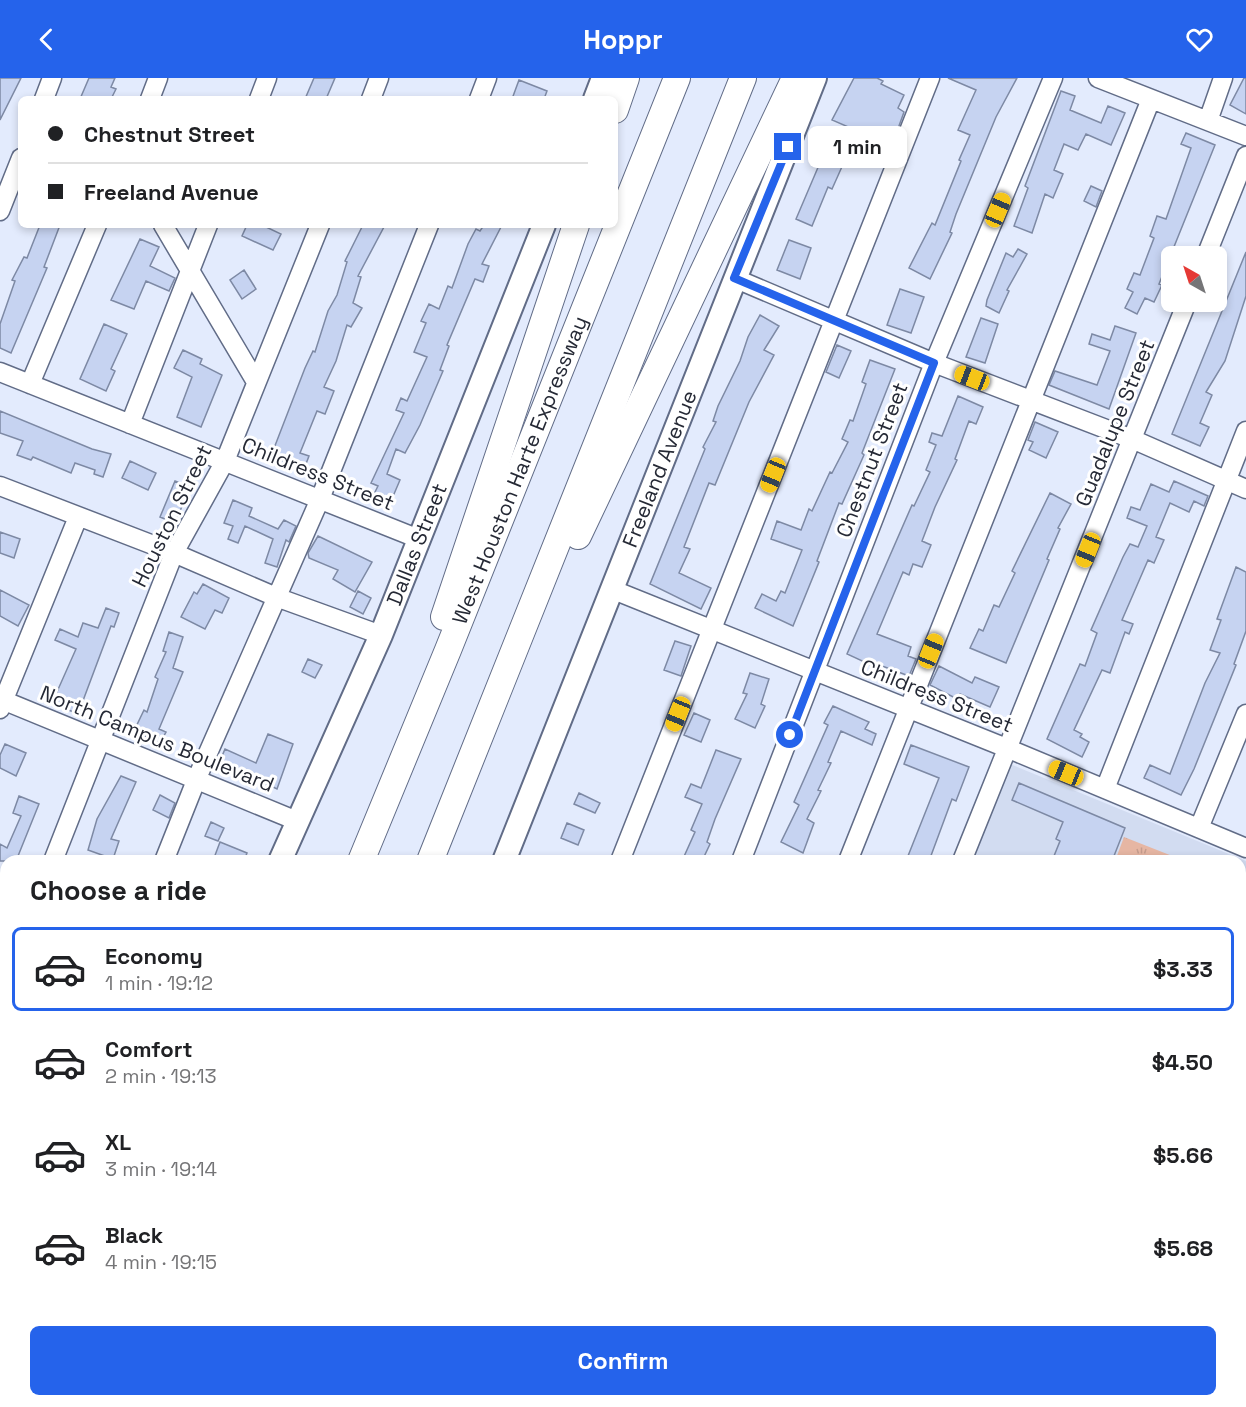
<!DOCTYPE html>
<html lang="en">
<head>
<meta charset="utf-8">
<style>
  body { margin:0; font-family:"Space Grotesk",sans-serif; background:#f6f6f6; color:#202124; height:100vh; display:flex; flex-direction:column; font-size:22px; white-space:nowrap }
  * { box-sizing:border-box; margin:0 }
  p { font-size:20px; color:#757577 }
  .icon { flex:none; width:33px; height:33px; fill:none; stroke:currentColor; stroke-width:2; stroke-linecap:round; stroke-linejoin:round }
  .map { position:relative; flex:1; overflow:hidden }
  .details { position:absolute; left:0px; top:777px; width:1246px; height:552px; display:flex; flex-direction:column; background:#fff; border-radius:18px 18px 0 0; box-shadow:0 3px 9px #0003 }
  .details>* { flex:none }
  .banner { position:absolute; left:18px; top:18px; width:600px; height:132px; border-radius:9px; box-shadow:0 3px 9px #0003; display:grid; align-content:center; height:132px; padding:0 30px; background:#fff }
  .needle { width:39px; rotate:321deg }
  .buttons { position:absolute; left:1161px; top:168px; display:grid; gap:12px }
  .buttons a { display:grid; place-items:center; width:66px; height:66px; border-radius:9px; background:#fff; box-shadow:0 3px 9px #0003; font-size:30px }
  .end { position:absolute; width:27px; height:27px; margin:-14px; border:8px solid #2563eb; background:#fff; box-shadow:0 0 0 3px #fff }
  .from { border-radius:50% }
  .bubble { position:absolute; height:42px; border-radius:9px; background:#fff; box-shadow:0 3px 9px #0003; font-size:20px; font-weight:600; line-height:42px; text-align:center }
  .car { position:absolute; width:18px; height:36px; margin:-18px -9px; border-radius:8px; box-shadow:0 0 4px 2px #0007; background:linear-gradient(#f5c518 24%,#345 0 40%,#f5c518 0 76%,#345 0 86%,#f5c518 0) }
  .banner b { display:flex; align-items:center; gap:21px; height:57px; font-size:22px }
  .banner b+b { border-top:2px solid #e0e0e0 }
  .banner i { width:15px; height:15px; background:#202124 }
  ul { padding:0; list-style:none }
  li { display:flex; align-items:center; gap:18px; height:84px; margin:0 12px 9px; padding:0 18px; border:3px solid transparent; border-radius:9px }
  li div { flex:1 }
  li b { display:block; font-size:22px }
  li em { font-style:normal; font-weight:600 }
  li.on { border-color:#2563eb }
  li>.icon { width:54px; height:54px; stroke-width:1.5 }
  h2 { padding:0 30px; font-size:27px; line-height:72px }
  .button { display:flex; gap:12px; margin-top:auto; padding:12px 30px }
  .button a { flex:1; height:69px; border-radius:9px; background:#2563eb; color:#fff; font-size:24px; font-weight:600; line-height:69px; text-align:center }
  header { display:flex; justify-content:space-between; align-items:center; height:78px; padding:0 30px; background:#2563eb; color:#fff; font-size:27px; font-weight:600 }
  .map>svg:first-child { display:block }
  .built { fill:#d2dcf1 }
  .park { fill:url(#park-tufts) }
  .building { fill:#c6d3f1; stroke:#7d89a4; stroke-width:1.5 }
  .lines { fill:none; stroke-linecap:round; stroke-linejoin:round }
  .minor-casing { stroke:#616c87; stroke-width:21 }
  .major-casing { stroke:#616c87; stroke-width:26 }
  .highway-casing { stroke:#616c87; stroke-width:28 }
  .minor { stroke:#fff; stroke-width:18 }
  .major { stroke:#fff; stroke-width:22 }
  .highway { stroke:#fff; stroke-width:26 }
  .route { stroke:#2563eb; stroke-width:8 }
  .labels { text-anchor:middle; stroke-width:6; stroke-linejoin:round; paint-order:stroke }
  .street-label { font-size:21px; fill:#252935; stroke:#fff }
</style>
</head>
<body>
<header><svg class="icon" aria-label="back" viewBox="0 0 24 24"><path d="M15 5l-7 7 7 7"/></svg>Hoppr<svg class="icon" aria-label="heart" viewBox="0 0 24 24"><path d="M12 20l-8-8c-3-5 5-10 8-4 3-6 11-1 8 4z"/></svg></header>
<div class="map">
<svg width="1246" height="1329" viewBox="0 0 1246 1329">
  <defs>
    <pattern id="park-tufts" width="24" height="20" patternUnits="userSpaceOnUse" patternTransform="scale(1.5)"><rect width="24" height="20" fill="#e6b6a3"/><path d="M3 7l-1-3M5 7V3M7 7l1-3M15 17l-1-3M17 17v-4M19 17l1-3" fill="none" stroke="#c59c8d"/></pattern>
  </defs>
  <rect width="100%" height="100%" fill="#e3ebfd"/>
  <path class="built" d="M1010,686L1246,783V1104L1240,1102V783H972Z"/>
  <path class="park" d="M1124,759L1185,783H1115Z"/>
  <path class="building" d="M0,0H21L0,42Z
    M89,0H115L111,9L116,11L111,21H80Z
    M314,0H335L326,21H305Z
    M854,0H877L883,3L881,6L904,17L898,30L904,34L895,59L873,49L869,58L832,42Z
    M948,0H1017L996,39L956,136L950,154L952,155L930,201L909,190L932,145L935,147L961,83L959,82L970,57L958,52L976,12Z
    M1244,0H1246V36L1230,27Z
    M519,2L547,13L544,21H512Z
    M1061,13L1075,18L1070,32L1101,45L1108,28L1125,35L1111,67L1086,56L1078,72L1064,66L1054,92L1063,96L1053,120L1045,116L1032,155L1014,148L1028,110L1025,108Z
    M1186,55L1215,67L1159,206L1162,207L1154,224L1145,220L1137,236L1125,230L1133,214L1127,211L1134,195L1140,197L1154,160L1150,158L1157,138L1166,141L1191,70L1181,66Z
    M825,73L845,82L832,111L828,109L812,148L796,141Z
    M1091,108L1102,113L1096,129L1084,123Z
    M40,147H60L44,189L47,190L11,275L0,270V246L15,203L12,202L24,179L27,180Z
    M247,147H262L281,156L273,172L242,158Z
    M363,147H385L358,198L361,199L353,225L362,230L351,249L347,247L336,283L324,309L334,313L325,336L317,333L300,375L309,378L304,391L271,378L305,290L313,273L315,274L328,233L337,217L347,184L345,183Z
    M484,147H502L482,186L489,188L483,204L475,201L447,267L449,268L440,292L443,293L420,347L405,375L396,371L387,396L400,402L391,423L374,416L378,408L371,405L404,335L396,332L401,320L407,323L427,279L414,274L426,245L421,243L429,226L439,231L448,208L452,210L468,166L476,151L480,153Z
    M140,161L159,169L150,188L175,200L169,213L146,203L134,231L111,222Z
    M789,162L811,170L800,201L777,192Z
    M1018,171L1027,176L1007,212L1009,213L999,235L986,228L987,222L1006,175L1013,179Z
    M1246,174V218L1225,283L1206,314L1212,317L1200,345L1209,349L1200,368L1172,356Z
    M244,192L256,211L242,221L230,202Z
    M900,211L924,219L911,255L887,247Z
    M760,237L779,248L764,272L774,277L749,324L715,407L709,405L684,469L690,471L679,495L711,510L701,531L650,506L705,371L703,369L716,344L713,343L718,328L740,283L748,259Z
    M981,240L998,246L985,285L966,279Z
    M104,246L127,256L111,291L115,293L106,313L80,301Z
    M1115,248L1136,255L1109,331L1049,307L1055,293L1097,307L1110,273L1089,266L1092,256L1110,262Z
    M837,267L851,273L839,300L826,294Z
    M183,272L202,281L200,286L222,297L201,349L177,339L192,299L174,290Z
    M870,282L895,291L862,375L864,377L842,426L839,425L817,483L819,484L793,548L755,530L762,516L776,523L781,513L785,515L802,472L771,461L777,443L801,452L809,431L812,433L830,394L832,395L848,364L842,361L850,342L853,343L866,306L862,304Z
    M958,318L983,329L976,346L969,343L955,381L957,382L935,429L922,463L931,467L922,489L913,486L909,497L903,494L877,556L911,569L908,578L916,581L909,598L874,585L873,588L847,576L912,427L914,428L930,394L926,392L936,367L929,364L932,355L942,358Z
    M0,333L92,371L111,376L103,399L94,396L95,392L75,385L71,395L33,379L31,382L17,377L23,363L0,355Z
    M1035,344L1058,354L1046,380L1029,372L1033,364L1028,362Z
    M130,383L156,395L148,412L122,400Z
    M175,403L190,409L175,445L160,439Z
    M1174,403L1208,418L1204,428L1194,423L1189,434L1170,425L1156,459L1164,462L1154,485L1148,482L1122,542L1133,546L1129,556L1125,554L1110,595L1102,592L1074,652L1082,656L1080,659L1089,664L1082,679L1047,661L1080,586L1085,588L1097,555L1091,552L1123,479L1130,466L1138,469L1147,448L1127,440L1131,429L1140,432L1151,406L1169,414Z
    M1050,415L1071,426L1058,450L1060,451L1047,481L1049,482L1006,585L970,570L979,551L983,553L994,527L999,529L1015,495L1012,493Z
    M233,422L252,430L249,438L278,451L284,442L296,448L289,464L286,462L277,489L265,485L273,461L245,448L238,465L228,461L233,448L224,445Z
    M0,454L20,461L14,480L0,475Z
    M318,458L372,484L355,514L333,501L338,492L309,480L308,475Z
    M1236,489L1246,494V553L1234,586L1236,587L1194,691L1181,717L1144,700L1150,687L1170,696L1205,605L1220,575L1210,572L1221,542L1217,541Z
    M203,506L229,520L222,535L215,532L205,551L181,539L194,514L197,516Z
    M0,512L29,527L18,548L0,538Z
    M358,513L371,520L363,536L350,529Z
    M106,530L119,535L114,549L111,548L78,636L52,625L76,571L55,562L60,551L78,559L83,545L98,550Z
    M169,554L183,559L173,590L183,594L159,651L166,654L160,665L134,653L144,632L147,634L158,601L155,599L166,574L163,573Z
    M675,563L691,568L681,598L664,592Z
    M308,581L322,587L315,600L302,594Z
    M939,588L972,605L975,599L999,609L990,629L960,616L957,621L930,607Z
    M750,595L769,601L761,626L765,628L755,650L735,641L747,616L743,615Z
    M833,628L869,644L865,651L876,656L872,667L841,653L828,684L831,685L818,712L821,713L807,741L814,745L803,775L781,764L799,727L794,724L828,647L824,645Z
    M694,635L710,642L701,664L684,657Z
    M268,656L293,666L277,711L220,683L225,671L256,685Z
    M5,666L26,675L16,698L0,690V677Z
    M911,667L969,689L956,723L952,721L929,783H906L939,700L904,686Z
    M716,672L741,681L715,741L707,764L710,766L702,783H682L695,754L691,752L702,726L685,719L691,706L701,710Z
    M121,698L136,704L111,761L119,763L113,781L88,772L97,741Z
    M1019,705L1125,750L1112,783H1052L1060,763L1056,761L1063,744L1012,722Z
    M579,715L600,725L595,735L574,726Z
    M160,717L175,725L169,740L153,732Z
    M19,718L39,726L16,783H0V766L7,770L21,738L13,735Z
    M211,744L224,750L218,763L205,758Z
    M567,745L584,752L578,767L561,760Z
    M220,764L247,775L244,783L214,780Z"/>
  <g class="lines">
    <g class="minor-casing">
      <path id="minor" d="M1098,0L1246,58
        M44,21L52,0
        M150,21L158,0
        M259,21L267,0
        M371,21L379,0
        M479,21L487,0
        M1208,43L1223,0
        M0,133L21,80
        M163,147L256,304
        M1206,178L1246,78
        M734,200L934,285L1132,361L1246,411
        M0,294L419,461
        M30,306L97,147
        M130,346L208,147
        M0,408L174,475L276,519L381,557
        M611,511L1009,671L1246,770
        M0,621L297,743
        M0,631L78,439
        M1105,711L1246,353
        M1199,750L1246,636
        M53,783L174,475L225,383L320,147
        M164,783L197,700L320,421L429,147
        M620,783L930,0
        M741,783L934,285L1053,0
        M848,783L1151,21
        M962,783L1187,224
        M0,920L6,905
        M1240,1116L1246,1118
        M0,1197L6,1182
        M1240,1230L1246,1217
        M292,1323L307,1329
        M1041,1323L1056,1329
        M403,1329L405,1323
        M522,1329L524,1323
        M631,1329L633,1323
        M748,1329L750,1323
        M858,1329L861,1323
        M981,1329L984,1323
        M1088,1329L1090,1323
        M1200,1329L1203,1323"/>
    </g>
    <g class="major-casing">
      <g id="major">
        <path d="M595,21L603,0"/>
        <path id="s1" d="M280,783L381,557L544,147"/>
        <path id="s2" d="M504,783L815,0"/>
        <path d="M0,1298L6,1290"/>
        <path d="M194,1323L199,1329"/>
        <path d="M236,1329L240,1323"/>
      </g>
    </g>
    <g class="highway-casing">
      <g id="highway">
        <path d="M615,32L626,0"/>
        <path d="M578,458L795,0"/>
        <path d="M444,539L576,147"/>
        <path id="s3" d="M361,783L448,572L677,0"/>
        <path d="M430,783L743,0"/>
        <path d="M73,1329L78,1323"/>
        <path d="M144,1329L148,1323"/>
      </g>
    </g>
    <use href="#minor" class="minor"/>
    <use href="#major" class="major"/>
    <use href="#highway" class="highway"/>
  </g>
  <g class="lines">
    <path class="route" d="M788,69L734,200L934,285L790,657"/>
  </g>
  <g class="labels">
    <g class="street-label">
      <text transform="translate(1115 345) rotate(-68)" y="7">Guadalupe Street</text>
      <text transform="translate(872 382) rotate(-69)" y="7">Chestnut Street</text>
      <text dy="7" stroke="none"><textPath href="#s2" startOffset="422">Freeland Avenue</textPath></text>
      <text dy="7" stroke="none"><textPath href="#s3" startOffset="422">West Houston Harte Expressway</textPath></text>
      <text transform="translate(318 396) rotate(22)" y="7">Childress Street</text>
      <text transform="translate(172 438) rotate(-64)" y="7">Houston Street</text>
      <text dy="7" stroke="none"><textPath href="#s1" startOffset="345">Dallas Street</textPath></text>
      <text transform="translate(937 618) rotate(22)" y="7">Childress Street</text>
      <text transform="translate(157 661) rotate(22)" y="7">North Campus Boulevard</text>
    </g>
  </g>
</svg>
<div class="buttons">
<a><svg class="needle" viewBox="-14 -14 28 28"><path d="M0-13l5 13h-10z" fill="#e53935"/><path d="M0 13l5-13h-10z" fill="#757577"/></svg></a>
</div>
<i class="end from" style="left:790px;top:657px"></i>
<i class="end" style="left:788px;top:69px"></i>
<div class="bubble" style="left:808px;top:48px;width:99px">1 min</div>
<i class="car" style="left:998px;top:132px;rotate:23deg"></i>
<i class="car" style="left:972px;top:300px;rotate:291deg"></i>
<i class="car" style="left:773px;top:397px;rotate:202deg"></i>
<i class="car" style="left:1088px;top:472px;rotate:202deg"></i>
<i class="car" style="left:931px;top:573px;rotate:22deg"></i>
<i class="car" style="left:678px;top:636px;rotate:202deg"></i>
<i class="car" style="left:1066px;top:695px;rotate:292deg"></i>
<div class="banner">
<b><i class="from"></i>Chestnut Street</b>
<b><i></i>Freeland Avenue</b>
</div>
<section class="details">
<h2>Choose a ride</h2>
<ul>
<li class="on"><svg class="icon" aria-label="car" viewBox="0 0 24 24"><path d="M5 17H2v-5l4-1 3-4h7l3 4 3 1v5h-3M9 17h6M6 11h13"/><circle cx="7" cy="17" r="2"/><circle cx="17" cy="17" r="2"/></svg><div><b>Economy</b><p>1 min · 19:12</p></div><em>$3.33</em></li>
<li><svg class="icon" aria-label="car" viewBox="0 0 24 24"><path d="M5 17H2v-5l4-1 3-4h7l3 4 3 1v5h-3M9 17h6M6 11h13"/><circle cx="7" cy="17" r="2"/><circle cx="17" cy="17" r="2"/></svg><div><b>Comfort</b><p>2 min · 19:13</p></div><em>$4.50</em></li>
<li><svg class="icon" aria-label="car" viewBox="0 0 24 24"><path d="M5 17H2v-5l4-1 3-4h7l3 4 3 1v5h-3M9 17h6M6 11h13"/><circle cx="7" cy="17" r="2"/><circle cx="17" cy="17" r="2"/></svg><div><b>XL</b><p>3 min · 19:14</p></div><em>$5.66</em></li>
<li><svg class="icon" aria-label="car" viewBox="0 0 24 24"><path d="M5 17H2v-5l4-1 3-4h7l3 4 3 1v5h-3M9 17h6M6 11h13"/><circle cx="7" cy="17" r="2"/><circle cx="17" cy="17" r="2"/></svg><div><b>Black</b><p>4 min · 19:15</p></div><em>$5.68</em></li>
</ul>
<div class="button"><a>Confirm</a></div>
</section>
</div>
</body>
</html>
